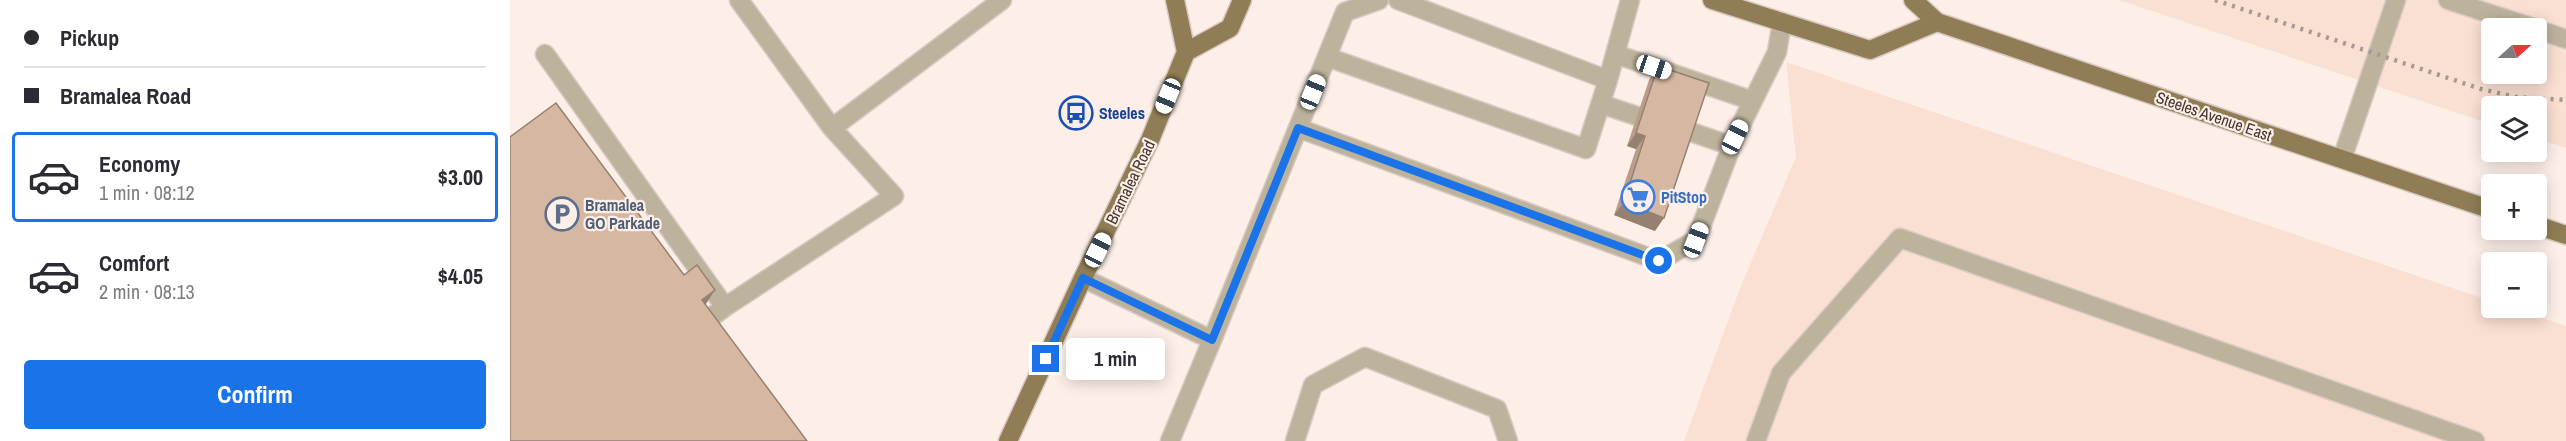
<!DOCTYPE html>
<html lang="en">
<head>
<meta charset="utf-8">
<style>
  body { margin:0; font-family:"Archivo Narrow",sans-serif; background:#f7f7f7; color:#2b2b33; height:100vh; display:flex; flex-direction:column; font-size:22px; white-space:nowrap }
  * { box-sizing:border-box; margin:0 }
  p { font-size:20px; color:#7c7c81 }
  .icon { flex:none; width:33px; height:33px; fill:none; stroke:currentColor; stroke-width:2; stroke-linecap:round; stroke-linejoin:round }
  .map { position:relative; flex:1; overflow:hidden }
  .side { display:flex; flex-direction:column; background:#fff; width:510px }
  .side>* { flex:none }
  .banner { display:grid; align-content:center; height:132px; padding:0 24px; background:#fff }
  .needle { width:39px; rotate:69deg }
  .controls { position:absolute; left:1971px; top:18px; display:grid; gap:12px }
  .controls a { display:grid; place-items:center; width:66px; height:66px; border-radius:6px; background:#fff; box-shadow:0 3px 15px #0003; font-size:30px }
  .end { position:absolute; width:27px; height:27px; margin:-14px; border:8px solid #1a73e8; background:#fff; box-shadow:0 0 0 3px #fff }
  .from { border-radius:50% }
  .bubble { position:absolute; height:42px; border-radius:6px; background:#fff; box-shadow:0 3px 15px #0003; font-size:20px; font-weight:800; line-height:42px; text-align:center }
  .car { position:absolute; width:18px; height:36px; margin:-18px -9px; border-radius:8px; box-shadow:0 0 4px 2px #0007; background:linear-gradient(#fff 24%,#345 0 40%,#fff 0 76%,#345 0 86%,#fff 0) }
  .banner b { display:flex; align-items:center; gap:21px; height:57px; font-size:22px }
  .banner b+b { border-top:2px solid #e1e1e2 }
  .banner i { width:15px; height:15px; background:#2b2b33 }
  ul { padding:0; list-style:none }
  li { display:flex; align-items:center; gap:18px; height:90px; margin:0 12px 9px; padding:0 12px; border:3px solid transparent; border-radius:6px }
  li div { flex:1 }
  li b { display:block; font-size:22px }
  li em { font-style:normal; font-weight:800 }
  li.active { border-color:#1a73e8 }
  li>.icon { width:54px; height:54px; stroke-width:1.5 }
  .primary-button { display:flex; gap:12px; margin-top:auto; padding:12px 24px }
  .primary-button a { flex:1; height:69px; border-radius:6px; background:#1a73e8; color:#fff; font-size:24px; font-weight:800; line-height:69px; text-align:center }
  main { display:flex; flex:1; min-height:0 }
  .map>svg:first-child { display:block }
  .built { fill:#fadfd3; fill-rule:evenodd }
  .lines { fill:none; stroke-linecap:round; stroke-linejoin:round }
  .minor-casing { stroke:#d8cac3; stroke-width:21 }
  .major-casing { stroke:#d8cac3; stroke-width:21 }
  .minor { stroke:#bdb39d; stroke-width:18 }
  .major { stroke:#907d55; stroke-width:18 }
  .rail { stroke:#a79993; stroke-width:4.5; stroke-dasharray:3 6; stroke-linecap:butt }
  .wall { fill:#b89e8b }
  .shaded-wall { fill:#968171 }
  .building { fill:#d6b8a2; stroke:#968171; stroke-width:1.5 }
  .route { stroke:#1a73e8; stroke-width:8 }
  .labels { text-anchor:middle; stroke-width:4.5; stroke-linejoin:round; paint-order:stroke }
  .transit-label { font-size:16px; font-weight:bold; fill:#164399; stroke:#fdefe8; text-anchor:start }
  .street-label { font-size:16px; fill:#43352f; stroke:#fdefe8 }
  .shop-label { font-size:16px; font-weight:bold; fill:#366cbe; stroke:#fdefe8; text-anchor:start }
  .service-label { font-size:16px; font-weight:bold; fill:#4e5e75; stroke:#fdefe8; text-anchor:start }
</style>
</head>
<body>
<main>
<section class="side">
<div class="banner">
<b><i class="from"></i>Pickup</b>
<b><i></i>Bramalea Road</b>
</div>
<ul>
<li class="active"><svg class="icon" aria-label="car" viewBox="0 0 24 24"><path d="M5 17H2v-5l4-1 3-4h7l3 4 3 1v5h-3M9 17h6M6 11h13"/><circle cx="7" cy="17" r="2"/><circle cx="17" cy="17" r="2"/></svg><div><b>Economy</b><p>1 min · 08:12</p></div><em>$3.00</em></li>
<li><svg class="icon" aria-label="car" viewBox="0 0 24 24"><path d="M5 17H2v-5l4-1 3-4h7l3 4 3 1v5h-3M9 17h6M6 11h13"/><circle cx="7" cy="17" r="2"/><circle cx="17" cy="17" r="2"/></svg><div><b>Comfort</b><p>2 min · 08:13</p></div><em>$4.05</em></li>
</ul>
<div class="primary-button"><a>Confirm</a></div>
</section>
<div class="map">
<svg width="2056" height="441" viewBox="0 0 2056 441">
  <rect width="100%" height="100%" fill="#fdefe8"/>
  <path class="built" d="M1609,0H2056V148L2027,139L2026,106H1982L1981,124ZM1982,28H2026V74H1982Z
    M1276,62L1981,301L1982,308H2002L2056,326V441H1174L1230,288L1286,157Z"/>
  <g class="lines">
    <g class="minor-casing">
      <path id="minor" d="M888,0L1098,80L1120,0
        M1938,0L2024,28
        M2026,29L2056,39
        M35,54L215,307
        M1105,54L1243,101
        M817,57L1076,149L1098,80
        M1091,104L1127,116
        M322,128L492,0
        M788,128L1149,261L1186,240L1225,137L1267,52L1272,22
        M1178,131L1222,146
        M1832,159L1886,0
        M573,278L702,340L835,12L869,0
        M188,327L215,307L384,196L322,128L229,0
        M660,441L702,340
        M785,441L803,385L855,357L987,409L998,441
        M1246,441L1271,373L1390,238L1965,441"/>
    </g>
    <g class="major-casing">
      <path id="major" d="M1202,0L1360,50L1427,22
        M1403,0L1427,22L1982,210
        M676,52L720,28L732,0
        M2026,225L2056,235
        M498,441L573,278L640,140L676,52L665,0"/>
    </g>
    <use href="#minor" class="minor"/>
    <use href="#major" class="major"/>
    <path class="rail" d="M1705,0L1971,89L2006,97L2056,100"/>
  </g>
  <path class="wall" d="M1148,66L1145,231L1104,215L1126,149L1117,146L1139,80Z"/>
  <path class="shaded-wall" d="M1126,133L1135,136L1126,149L1117,146Z
    M1114,202L1154,218L1145,231L1104,215Z
    M205,290L194,307L192,300Z"/>
  <path class="building" d="M1148,66L1199,83L1154,218L1114,202L1135,136L1126,133Z
    M46,103L174,275L187,265L205,290L192,300L297,441H0V137Z"/>
  <g class="lines">
    <path class="route" d="M536,359L573,278L702,340L788,128L1149,261"/>
  </g>
  <defs>
    <g id="bus-ring" transform="scale(1.725)"><circle r="9.5" fill="#fdefe8" stroke="#1a4fb4" stroke-width="1.5"/><path d="M-5-6H5V4H4V6H2V4H-2V6H-4V4H-5ZM-3.5-4V0h7V-4ZM-3.5 1.2v1.5H-2V1.2ZM2 1.2v1.5H3.5V1.2Z" fill="#1a4fb4"/></g>
    <g id="supermarket-ring" transform="scale(1.725)"><circle r="9.5" fill="#fdefe8" stroke="#3f7fe0" stroke-width="1.5"/><path d="M-6-5.5h2.5l.6 2H6L4.5 2H-2.5L-4.4-4H-6ZM-1.5 3.2a1.3 1.3 0 1 0 .1 0ZM3 3.2a1.3 1.3 0 1 0 .1 0Z" fill="#3f7fe0"/></g>
    <g id="parking-ring" transform="scale(1.725)"><circle r="9.5" fill="#fdefe8" stroke="#5c6f8a" stroke-width="1.5"/><path d="M-3.5-5.5H1a3.5 3.5 0 0 1 0 7H-1V5.5H-3.5ZM-1-3.4V-.6H.8a1.4 1.4 0 0 0 0-2.8Z" fill="#5c6f8a"/></g>
  </defs>
  <g fill-rule="evenodd">
    <use href="#bus-ring" x="566" y="113"/>
    <use href="#supermarket-ring" x="1128" y="197"/>
    <use href="#parking-ring" x="52" y="214"/>
  </g>
  <g class="labels">
    <g class="transit-label">
      <text x="589" y="119">Steeles</text>
    </g>
    <g class="street-label">
      <text transform="translate(1704 116) rotate(19)" y="6">Steeles Avenue East</text>
      <text transform="translate(620 182) rotate(-64)" y="6">Bramalea Road</text>
    </g>
    <g class="shop-label">
      <text x="1151" y="203">PitStop</text>
    </g>
    <g class="service-label">
      <text x="75" y="211">Bramalea<tspan x="75" dy="18">GO Parkade</tspan></text>
    </g>
  </g>
</svg>
<div class="controls">
<a><svg class="needle" viewBox="-14 -14 28 28"><path d="M0-13l5 13h-10z" fill="#e53935"/><path d="M0 13l5-13h-10z" fill="#7c7c81"/></svg></a>
<a><svg class="icon" aria-label="layers" viewBox="0 0 24 24"><path d="M12 4l9 5-9 5-9-5zM3 14l9 5 9-5"/></svg></a>
<a>+</a>
<a>−</a>
</div>
<i class="end from" style="left:1149px;top:261px"></i>
<i class="end" style="left:536px;top:359px"></i>
<div class="bubble" style="left:556px;top:338px;width:99px">1 min</div>
<i class="car" style="left:1144px;top:67px;rotate:109deg"></i>
<i class="car" style="left:803px;top:92px;rotate:22deg"></i>
<i class="car" style="left:658px;top:96px;rotate:202deg"></i>
<i class="car" style="left:1225px;top:137px;rotate:26deg"></i>
<i class="car" style="left:1186px;top:240px;rotate:21deg"></i>
<i class="car" style="left:588px;top:250px;rotate:26deg"></i>
</div>
</main>
</body>
</html>
